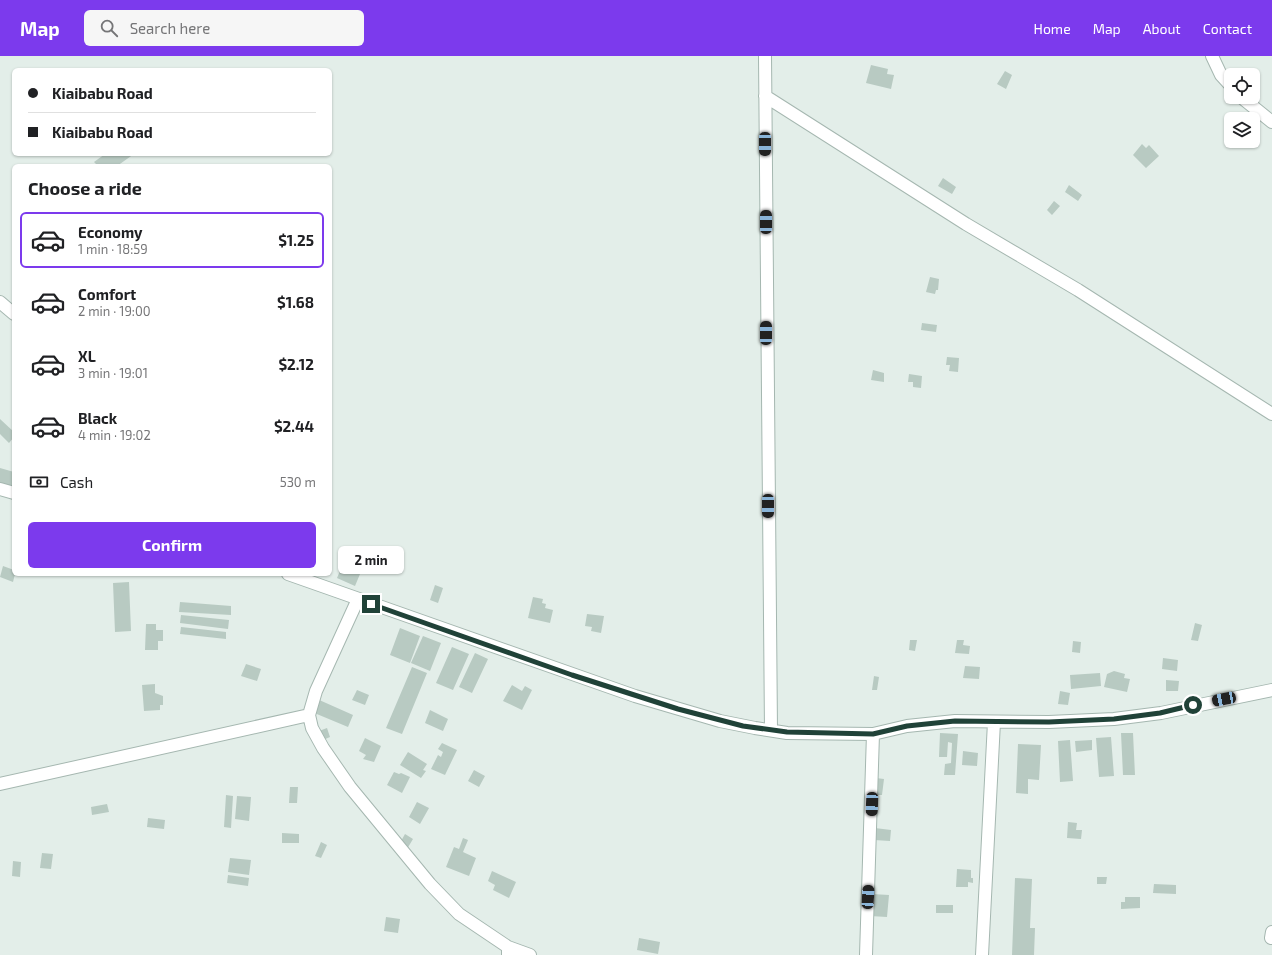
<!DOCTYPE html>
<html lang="en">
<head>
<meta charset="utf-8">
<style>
  body { margin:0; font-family:"Exo 2",sans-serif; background:#f6f6f6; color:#202124; height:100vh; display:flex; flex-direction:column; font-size:15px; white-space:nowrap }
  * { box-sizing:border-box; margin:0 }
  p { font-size:13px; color:#757577 }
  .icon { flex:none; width:22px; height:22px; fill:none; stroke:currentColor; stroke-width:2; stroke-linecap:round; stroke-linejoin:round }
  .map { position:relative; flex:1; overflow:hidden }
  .details { position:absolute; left:12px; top:108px; width:320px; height:412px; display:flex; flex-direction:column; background:#fff; border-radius:6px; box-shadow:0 1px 3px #0004 }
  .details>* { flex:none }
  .banner { position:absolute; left:12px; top:12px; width:320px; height:88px; border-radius:6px; box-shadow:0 1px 3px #0004; display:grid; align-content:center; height:88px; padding:0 16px; background:#fff }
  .tools { position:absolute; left:1224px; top:12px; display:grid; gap:8px }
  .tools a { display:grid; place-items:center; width:36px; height:36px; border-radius:6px; background:#fff; box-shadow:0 1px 3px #0004; font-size:20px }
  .end { position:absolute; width:18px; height:18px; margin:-9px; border:5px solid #204238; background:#fff; box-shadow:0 0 0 2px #fff }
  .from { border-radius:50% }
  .bubble { position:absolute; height:28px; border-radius:6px; background:#fff; box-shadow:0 1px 3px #0004; font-size:13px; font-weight:700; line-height:28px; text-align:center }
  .car { position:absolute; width:12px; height:24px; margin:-12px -6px; border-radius:5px; box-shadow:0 0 3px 1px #0007; background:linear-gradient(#222 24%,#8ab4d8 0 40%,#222 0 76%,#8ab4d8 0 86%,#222 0) }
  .banner b { display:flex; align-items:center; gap:14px; height:38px; font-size:15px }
  .banner b+b { border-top:1px solid #e0e0e0 }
  .banner i { width:10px; height:10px; background:#202124 }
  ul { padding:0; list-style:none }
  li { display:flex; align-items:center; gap:12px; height:56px; margin:0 8px 6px; padding:0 8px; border:2px solid transparent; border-radius:6px }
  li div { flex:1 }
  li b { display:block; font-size:15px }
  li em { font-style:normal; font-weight:700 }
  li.selected { border-color:#7c3aed }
  li>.icon { width:36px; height:36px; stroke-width:1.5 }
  h2 { padding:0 16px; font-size:18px; line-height:48px }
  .pay { display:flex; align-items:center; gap:10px; height:44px; padding:0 16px; font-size:15px }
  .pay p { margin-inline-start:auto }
  .action { display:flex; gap:8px; margin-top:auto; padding:8px 16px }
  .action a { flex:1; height:46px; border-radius:6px; background:#7c3aed; color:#fff; font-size:16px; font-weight:700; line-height:46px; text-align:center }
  header { display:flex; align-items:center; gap:24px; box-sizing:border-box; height:56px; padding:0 20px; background:#7c3aed; color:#fff }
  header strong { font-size:19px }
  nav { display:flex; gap:22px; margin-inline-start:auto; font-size:14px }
  .search { width:280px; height:36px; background:#f6f6f6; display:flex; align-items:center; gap:10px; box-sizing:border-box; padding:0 14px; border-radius:6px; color:#757577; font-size:15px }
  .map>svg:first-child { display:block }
  .building { fill:#b8cac2 }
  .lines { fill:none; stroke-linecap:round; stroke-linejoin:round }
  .minor-casing { stroke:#a5b7b0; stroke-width:14 }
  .minor { stroke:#fff; stroke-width:12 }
  .route { stroke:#204238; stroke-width:5 }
</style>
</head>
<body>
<header>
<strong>Map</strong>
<div class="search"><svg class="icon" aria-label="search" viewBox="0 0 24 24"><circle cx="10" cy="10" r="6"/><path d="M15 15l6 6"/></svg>Search here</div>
<nav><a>Home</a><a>Map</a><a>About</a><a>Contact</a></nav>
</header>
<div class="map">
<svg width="1272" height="899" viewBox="0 0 1272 899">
  <rect width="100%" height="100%" fill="#e3eee9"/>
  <path class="building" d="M871,9L888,13L887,18L894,19L891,33L866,27Z
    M1005,15L1012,19L1006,33L997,28Z
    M1142,88L1146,92L1149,89L1159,100L1146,112L1133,99Z
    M105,98H134L117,110H98L94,106Z
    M943,122L956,131L952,138L938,130Z
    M1069,129L1082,139L1078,145L1065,136Z
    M1054,145L1060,150L1052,159L1047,154Z
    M930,221L939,223L938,234H936L935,238L926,236Z
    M922,267L937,269L936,276L921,274Z
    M947,301L959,302L958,316L949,315L950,309H946Z
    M873,314L884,317V326L871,324Z
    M909,318L922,320L921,332L913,331V326H908Z
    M0,363L14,376V381L9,387L0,378Z
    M0,412L14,416V432L0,428Z
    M3,510L14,514L15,518L13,526L0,521Z
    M342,510L360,518L355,530L337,522Z
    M129,526L131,575L115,576L113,527Z
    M435,529L443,532L438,547L430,544Z
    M533,541L543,543L542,547L546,548L545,552L553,554L550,567L528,562Z
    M180,546L231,550V559L179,556Z
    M587,558L604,560L601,577L591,575L592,571L585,570Z
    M181,559L229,564L228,573L180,567Z
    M1195,567L1202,569L1198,585L1191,584Z
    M146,568H156V574H163V585H158V594H145Z
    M181,571L226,576V583L180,578Z
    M400,572L420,580L410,607L390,599Z
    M423,580L441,587L430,615L411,607Z
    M910,584H917L915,595L909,594Z
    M957,584H964L963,589L970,590L969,598L955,597Z
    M1073,585L1081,586L1080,597L1072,596Z
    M452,591L469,598L453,634L436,627Z
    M475,597L488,603L472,637L459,631Z
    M1163,602L1178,604L1177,615L1162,613Z
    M246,608L261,613L257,625L241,620Z
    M965,610L980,611L979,623L963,622Z
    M412,611L427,617L402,678L386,672Z
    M1114,615L1125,618L1124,622L1130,623L1127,636L1104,631L1107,618Z
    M1100,617L1101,630L1071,633L1070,619Z
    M874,620L879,621L877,634H872Z
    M1166,624L1179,625L1178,635H1166Z
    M155,628V637L163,640V649H160V654L144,655L142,629Z
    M512,629L522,635L525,630L532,634L522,654L503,645Z
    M357,634L369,639L365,649L352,644Z
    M1060,635L1070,637L1068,649L1058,648Z
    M317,643L353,659L348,671L312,656Z
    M430,654L448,663L443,675L425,667Z
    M327,672L330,681L323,684L319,675Z
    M940,677L958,678L955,719H944L945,708L951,707L952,687L948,686L947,701H939Z
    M1121,677H1133L1135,719H1123Z
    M1111,681L1114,720L1099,721L1096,682Z
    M365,682L381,690L374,706L363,703L366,699L359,695Z
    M1070,684L1073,725L1060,726L1058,685Z
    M1092,684V694L1076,696L1075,685Z
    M442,687L457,694L445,719L431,713L438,699L441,701L443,696L438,693Z
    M1018,688L1041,689L1039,724L1028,723V738L1016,737Z
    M963,695L978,697L977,710L962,709Z
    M408,696L427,708L423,714L426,715L421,722L400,709Z
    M474,714L485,720L479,731L468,725Z
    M394,716L399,718L401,717L410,721L402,737L387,729Z
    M876,722L884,723L882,739H875Z
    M290,731H298L297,747H289Z
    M226,739L233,740L231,772L224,771Z
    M237,740L251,741L249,765L235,763Z
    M417,746L429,752L420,768L409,761Z
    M107,748L109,756L92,759L91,751Z
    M148,762L165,764L164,773L147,771Z
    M1068,766L1077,767L1076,774H1082L1081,783L1067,782Z
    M875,772L891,774L890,785L874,784Z
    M282,777L299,778V787H282Z
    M405,778L413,783L407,793L400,787Z
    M463,782L468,784L463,796L476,802L469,820L446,811L454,791L459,793Z
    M321,786L327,789L321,802L315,800Z
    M42,797L53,798L51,813L40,812Z
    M230,802L251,804L249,819L228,816Z
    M13,805L21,806L20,821L12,820Z
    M957,813L971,814V822H973V827L968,826V831H956Z
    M492,815L516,826L509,842L493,834L495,829L488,825Z
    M228,819L249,822L248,830L227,827Z
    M1097,821H1107L1106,828H1097Z
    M1015,822L1032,823L1030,872H1035L1034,899H1012Z
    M1154,828L1176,829V838L1153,837Z
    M872,838L889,839L887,861L870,860Z
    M1125,841H1140V852L1121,853V846H1125Z
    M936,849H953V857H936Z
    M386,861L400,863L398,877L384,875Z
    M639,882L660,886L658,898L637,894Z"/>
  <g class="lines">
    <g class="minor-casing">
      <path id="minor" d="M765,0L771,674
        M1212,0L1221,19L1231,30
        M765,40L966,168L1078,234L1272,358
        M1241,41L1272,66
        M0,246L14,258
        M0,433L14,437
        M288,518L635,640L720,665L755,672L787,677L873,678L907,670L955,665L1049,666L1114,663L1161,657L1272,634
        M358,543L316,635L309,659L312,672L323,692L350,731L430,828L459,858L508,891V899
        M0,728L309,659
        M1271,882L1272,876
        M508,891L530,899
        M866,899L873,678
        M982,899L994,666"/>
    </g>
    <use href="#minor" class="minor"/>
  </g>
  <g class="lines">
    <path class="route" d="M371,548L572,619L678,653L743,670L787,676L873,678L907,670L955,665L1049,666L1114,663L1160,657L1193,649"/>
  </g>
</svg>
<div class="tools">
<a><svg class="icon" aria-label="locate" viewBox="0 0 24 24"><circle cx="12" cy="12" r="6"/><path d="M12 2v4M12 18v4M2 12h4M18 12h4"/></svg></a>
<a><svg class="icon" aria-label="layers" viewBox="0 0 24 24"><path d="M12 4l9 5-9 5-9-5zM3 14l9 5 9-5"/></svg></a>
</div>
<i class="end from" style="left:1193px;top:649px"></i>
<i class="end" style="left:371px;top:548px"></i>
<div class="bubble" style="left:338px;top:490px;width:66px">2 min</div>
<i class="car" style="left:765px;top:88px;rotate:180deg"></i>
<i class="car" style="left:766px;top:166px;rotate:0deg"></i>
<i class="car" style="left:766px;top:277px;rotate:0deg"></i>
<i class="car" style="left:768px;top:450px;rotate:180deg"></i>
<i class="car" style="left:1224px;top:643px;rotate:259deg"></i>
<i class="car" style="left:872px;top:748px;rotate:182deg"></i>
<i class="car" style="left:868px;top:841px;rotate:3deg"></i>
<div class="banner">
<b><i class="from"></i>Kiaibabu Road</b>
<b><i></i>Kiaibabu Road</b>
</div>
<section class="details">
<h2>Choose a ride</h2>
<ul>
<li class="selected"><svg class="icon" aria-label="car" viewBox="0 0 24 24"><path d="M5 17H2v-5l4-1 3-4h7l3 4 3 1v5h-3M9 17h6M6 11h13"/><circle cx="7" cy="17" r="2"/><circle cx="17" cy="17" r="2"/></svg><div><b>Economy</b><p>1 min · 18:59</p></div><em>$1.25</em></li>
<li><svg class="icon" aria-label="car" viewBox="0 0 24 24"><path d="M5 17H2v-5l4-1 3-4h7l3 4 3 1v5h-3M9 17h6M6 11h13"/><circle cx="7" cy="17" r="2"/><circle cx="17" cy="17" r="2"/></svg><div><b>Comfort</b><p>2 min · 19:00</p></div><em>$1.68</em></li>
<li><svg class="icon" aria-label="car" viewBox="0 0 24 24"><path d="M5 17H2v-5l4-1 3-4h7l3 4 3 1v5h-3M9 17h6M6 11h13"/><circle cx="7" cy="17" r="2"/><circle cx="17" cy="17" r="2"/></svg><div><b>XL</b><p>3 min · 19:01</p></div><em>$2.12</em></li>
<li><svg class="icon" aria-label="car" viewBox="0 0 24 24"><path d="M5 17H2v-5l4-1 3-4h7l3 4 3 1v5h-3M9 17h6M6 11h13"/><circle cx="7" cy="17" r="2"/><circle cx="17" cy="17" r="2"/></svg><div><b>Black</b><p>4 min · 19:02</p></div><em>$2.44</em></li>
</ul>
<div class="pay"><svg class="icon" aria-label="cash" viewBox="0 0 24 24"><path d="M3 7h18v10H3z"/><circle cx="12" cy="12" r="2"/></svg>Cash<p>530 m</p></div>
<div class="action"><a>Confirm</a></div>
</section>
</div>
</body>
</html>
